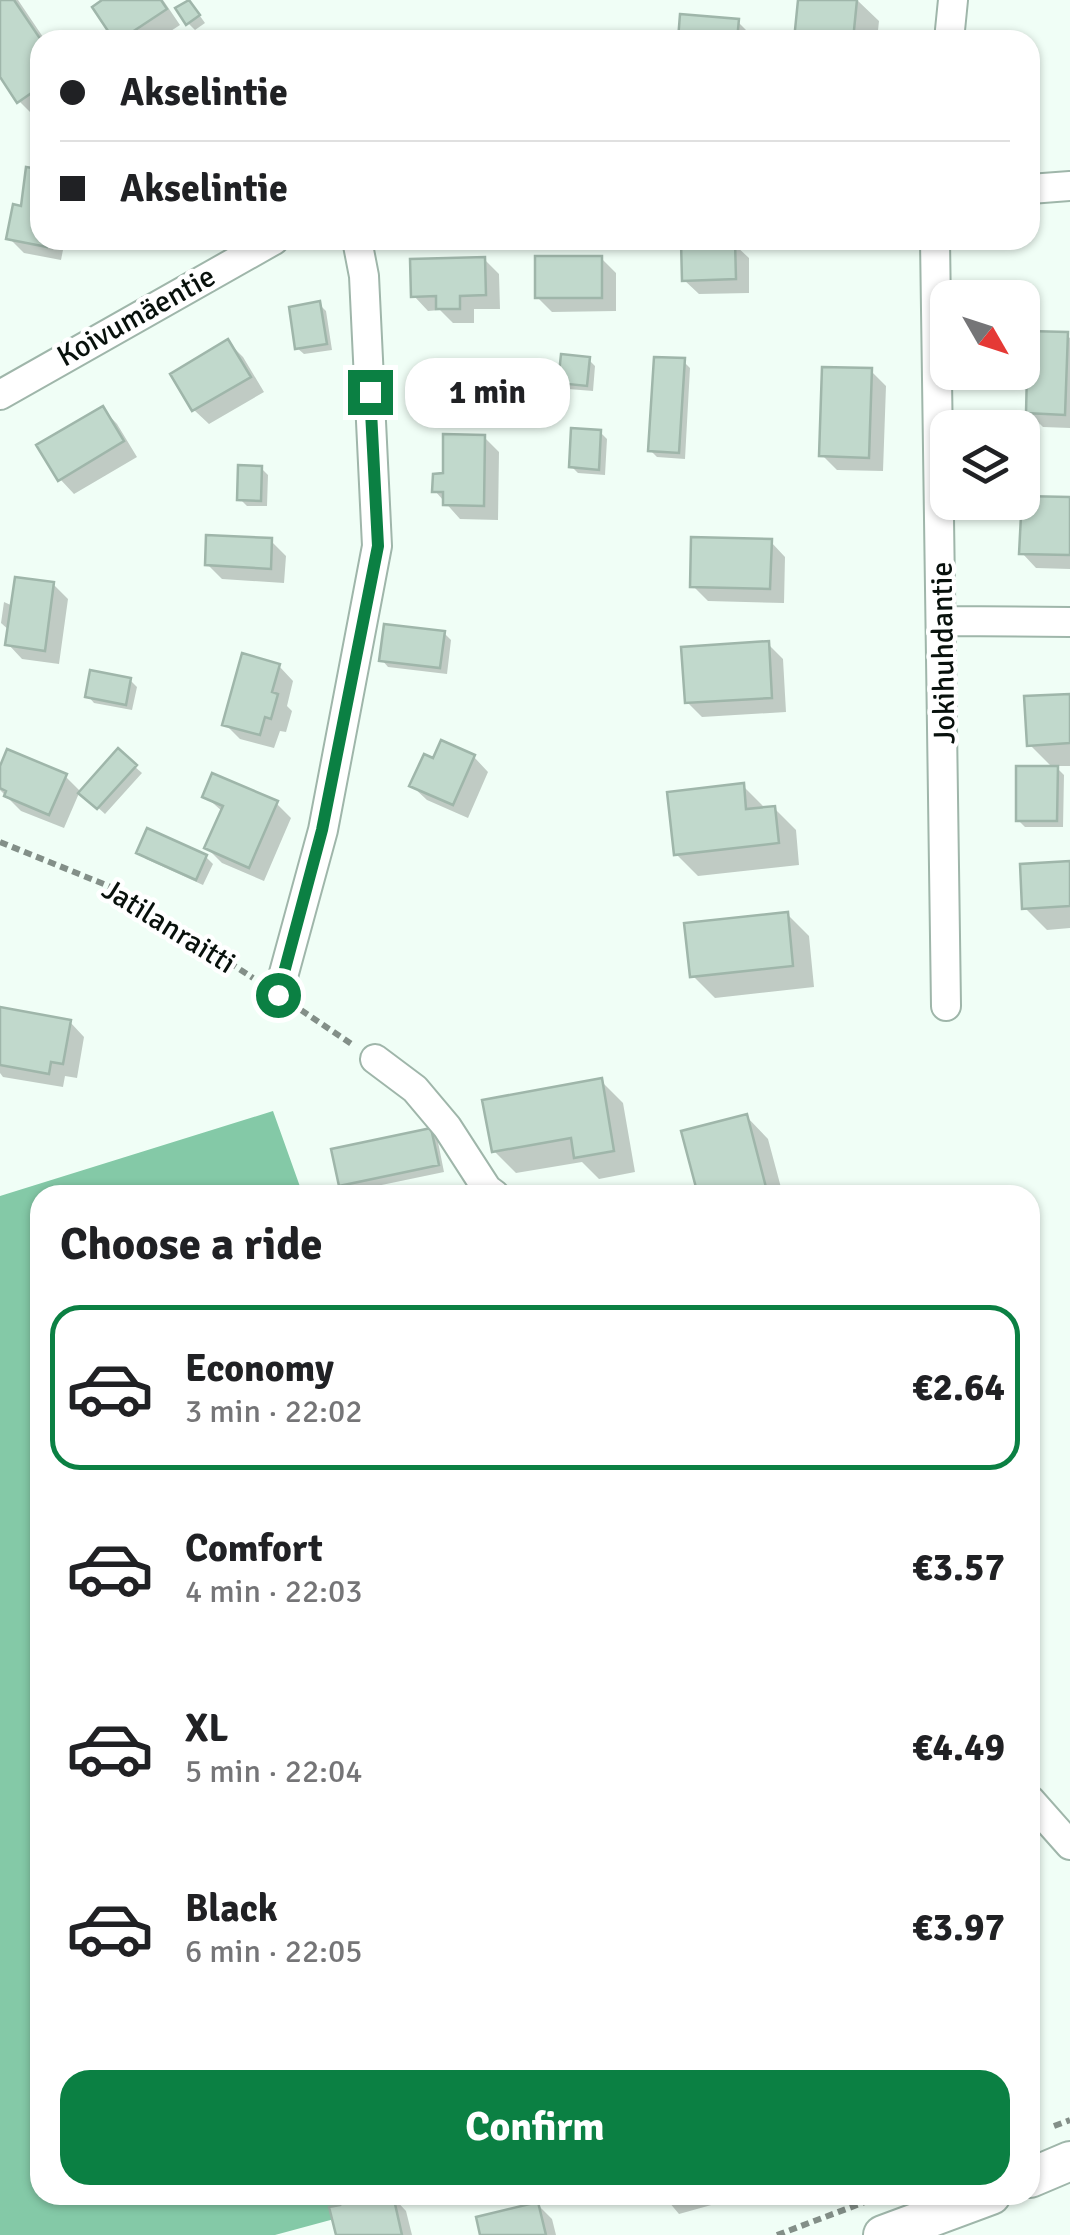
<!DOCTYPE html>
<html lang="en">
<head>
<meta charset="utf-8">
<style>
  body { margin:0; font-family:Signika,sans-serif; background:#f2f2f2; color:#202124; height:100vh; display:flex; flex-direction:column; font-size:38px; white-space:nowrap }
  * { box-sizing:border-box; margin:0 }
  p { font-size:32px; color:#757577 }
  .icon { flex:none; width:55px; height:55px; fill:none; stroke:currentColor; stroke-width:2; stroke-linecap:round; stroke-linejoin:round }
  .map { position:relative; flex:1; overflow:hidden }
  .sheet { position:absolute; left:30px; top:1185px; width:1010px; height:1020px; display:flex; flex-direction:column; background:#fff; border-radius:30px; box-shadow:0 2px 8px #0004 }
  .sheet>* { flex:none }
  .guide { position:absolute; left:30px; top:30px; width:1010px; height:220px; border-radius:30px; box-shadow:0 2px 8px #0004; display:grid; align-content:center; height:220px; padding:0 30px; background:#fff }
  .needle { width:65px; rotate:129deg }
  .tools { position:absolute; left:930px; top:280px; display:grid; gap:20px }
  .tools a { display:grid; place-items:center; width:110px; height:110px; border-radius:20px; background:#fff; box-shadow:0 2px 8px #0004; font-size:50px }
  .end { position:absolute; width:45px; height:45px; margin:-22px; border:12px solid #0b8043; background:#fff; box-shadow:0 0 0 5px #fff }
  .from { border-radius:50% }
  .bubble { position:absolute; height:70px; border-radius:30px; background:#fff; box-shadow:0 2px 8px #0004; font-size:32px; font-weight:700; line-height:70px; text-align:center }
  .guide b { display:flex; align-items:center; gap:35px; height:95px; font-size:38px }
  .guide b+b { border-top:2px solid #e0e0e0 }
  .guide i { width:25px; height:25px; background:#202124 }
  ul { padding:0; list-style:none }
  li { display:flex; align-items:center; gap:30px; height:165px; margin:0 20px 15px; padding:0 10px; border:5px solid transparent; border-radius:30px }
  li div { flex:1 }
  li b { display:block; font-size:38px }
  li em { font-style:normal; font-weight:700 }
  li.active { border-color:#0b8043 }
  li>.icon { width:90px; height:90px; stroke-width:1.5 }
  h2 { padding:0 30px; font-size:45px; line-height:120px }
  .primary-button { display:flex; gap:20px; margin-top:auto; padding:20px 30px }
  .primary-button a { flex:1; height:115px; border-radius:30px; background:#0b8043; color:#fff; font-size:40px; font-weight:700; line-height:115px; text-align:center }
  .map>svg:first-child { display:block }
  .forest { fill:#84c9a7 }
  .shadow { fill:#0003 }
  .building { fill:#c1d9cc; stroke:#9fb6aa; stroke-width:2.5 }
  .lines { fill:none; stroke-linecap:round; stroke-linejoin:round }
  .street-casing { stroke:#9fb6aa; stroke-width:32 }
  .secondary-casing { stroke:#9fb6aa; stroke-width:42 }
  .path { stroke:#838f88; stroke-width:6; stroke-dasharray:8 5; stroke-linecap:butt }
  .street { stroke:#fff; stroke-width:28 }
  .secondary { stroke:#fff; stroke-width:38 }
  .route { stroke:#0b8043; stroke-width:12 }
  .labels { text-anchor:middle; stroke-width:9; stroke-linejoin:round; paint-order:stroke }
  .street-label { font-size:30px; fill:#08110c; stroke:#fff }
</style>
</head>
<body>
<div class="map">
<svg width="1070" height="2235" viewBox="0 0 1070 2235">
  <rect width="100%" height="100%" fill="#f0fef6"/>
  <path class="forest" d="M273,1111L303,1195H40V2195H423L275,2235H0V1196Z"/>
  <path class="shadow" d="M0,0H18L45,40H40V122L19,101L0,72Z
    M107,0H163L180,25L157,40H117Z
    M800,0H857L879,21L877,40H796Z
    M195,9L205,23L195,30L188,23Z
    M738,22L756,40H680Z
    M40,171V240H65L61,260L24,253L9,238Z
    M164,240L163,250L137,248L130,241Z
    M734,244L749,258V293L699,294L684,280Z
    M601,258L616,273V311L552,312L537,297Z
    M484,259L499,274L500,309H474V323H453L440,310L428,311L414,296Z
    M319,304L326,311L332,350L304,354L297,348Z
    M1066,335L1070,338V428L1043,427L1028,412Z
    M228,342L243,357L264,392L209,424L194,410L174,375Z
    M588,359L595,366L593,391L568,389L561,382Z
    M683,361L690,368L685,459L657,457L650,450Z
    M871,371L886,386L883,471L837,470L822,455Z
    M486,376L493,383L492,398L454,396L447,389Z
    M103,409L117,424L137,457L74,494L60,479Z
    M600,432L607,439L605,475L578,473L571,466Z
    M484,437L499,452L498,520L460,519L435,491Z
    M261,468L268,475L267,506H247L240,499Z
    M1070,499V569L1036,568L1022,553Z
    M271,541L286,556L284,583L222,579L207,564Z
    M771,542L785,557L784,603L708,601L693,586Z
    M53,584L68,599L59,664L22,659L8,644L10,631L1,623L4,602L13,606Z
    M444,633L451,640L447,674L388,667L382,660Z
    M768,644L783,659L786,712L702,717L687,702Z
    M279,666L293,681L287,706L292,711L286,732L280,731L274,748L240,739L225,724Z
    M130,680L137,687L132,710L94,703L88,696Z
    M1070,697V766H1055L1064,775L1063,827H1025L1018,820L1053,768L1029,744Z
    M118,752L142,773L105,814L82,793Z
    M474,757L488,772L468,818L427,800L412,786L435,761Z
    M0,772L65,776L80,791L64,828L21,811L0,790Z
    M743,786L766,809L774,808L796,830L799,865L698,876L676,854Z
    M205,796L276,803L291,818L264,881L222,863L207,848L223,812Z
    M139,852L206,857L213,864L203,885L146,859Z
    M1070,864V928L1047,930L1025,908Z
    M787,914L809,936L814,987L715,998L693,976Z
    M0,1009L70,1022L84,1037L77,1078L65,1076L63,1087L3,1077L0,1073Z
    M601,1081L623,1103L635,1172L599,1179L582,1162L516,1173L494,1151Z
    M746,1116L768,1139L783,1195H701Z
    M430,1130L437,1137L444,1172L348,1192L341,1185Z
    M340,2195L392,2196L406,2211L412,2235H338L343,2207Z
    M663,2195H739L740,2197L679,2214Z
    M538,2205L552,2219L556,2235H483Z"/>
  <path class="building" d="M0,0H14L41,40L40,87L17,103L0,77Z
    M102,0H161L167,9L120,40H114L92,7Z
    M189,0L200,15L186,25L175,8Z
    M798,0H857L853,40H794Z
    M680,14L739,19L737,40H678Z
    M26,167L40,169V240H48L47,247L6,239L13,204L21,206Z
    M735,241L736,279L682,281L681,242Z
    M535,256H602V298H535Z
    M485,257L486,295L460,296V309H436V296L411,297L410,259Z
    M320,301L327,344L295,349L289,307Z
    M1028,331L1068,332L1065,415L1026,413Z
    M228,339L251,377L192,411L170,374Z
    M561,354L590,357L587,386L558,383Z
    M654,357L685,358L679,453L648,451Z
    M822,367L872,368L869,458L819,456Z
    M446,371L487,374L486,392L445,390Z
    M103,406L124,441L58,481L36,445Z
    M571,428L601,430L599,470L569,467Z
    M443,434L485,435L484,506L443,505V492H432L433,474L443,473Z
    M238,465L262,466L261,501L237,500Z
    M1022,496L1070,497V555L1019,554Z
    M206,535L272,538L271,569L205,565Z
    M691,537L772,539L770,589L690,587Z
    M15,577L54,582L45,651L5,645Z
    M384,624L445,631L440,668L379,661Z
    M769,641L772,698L685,703L681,647Z
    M242,653L280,664L272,692L278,694L271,719L265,717L260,735L222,725Z
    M90,670L131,678L126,705L85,697Z
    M1070,694V743L1027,746L1024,696Z
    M441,740L475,755L453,805L409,786L424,754L433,758Z
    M118,748L137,765L97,809L78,793Z
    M7,749L67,774L49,815L4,796L6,791L0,788V766Z
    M1016,766H1058L1057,821H1016Z
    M212,773L278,801L249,868L204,848L223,806L202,797Z
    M744,783L746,809L775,806L779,843L674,855L667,792Z
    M147,828L207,855L196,880L136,853Z
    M1070,861V906L1022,909L1020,864Z
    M788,912L793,966L690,977L684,923Z
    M0,1007L71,1020L63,1064L51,1062L49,1074L0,1065Z
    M602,1078L614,1151L574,1158L571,1138L492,1152L482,1100Z
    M747,1114L768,1195H698L681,1131Z
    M431,1128L439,1165L339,1186L331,1149Z
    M338,2195H393L402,2235H336L329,2207L340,2205Z
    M538,2202L546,2235H480L476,2217Z"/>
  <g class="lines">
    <g class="street-casing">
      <path id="street" d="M949,40L953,0
        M1030,189L1070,186
        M935,240L946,1006
        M0,395L274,240
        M943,621L1070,622
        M278,995L323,830L377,546L364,276L357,240
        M375,1059L415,1089L447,1127L487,1189L495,1195
        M1030,1800L1070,1845"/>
    </g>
    <g class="secondary-casing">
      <path id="secondary" d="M1030,2178L1070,2161
        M883,2235L991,2195"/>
    </g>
    <path class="path" d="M0,842L121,891L253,978
      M301,1010L353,1045
      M1054,2126L1070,2120
      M777,2235L865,2202"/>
    <use href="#street" class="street"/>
    <use href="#secondary" class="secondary"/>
  </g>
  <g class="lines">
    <path class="route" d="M278,995L322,830L378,546L370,392"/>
  </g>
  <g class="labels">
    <g class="street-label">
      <text transform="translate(136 316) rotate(-29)" y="10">Koivumäentie</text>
      <text transform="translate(943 653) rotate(-91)" y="10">Jokihuhdantie</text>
      <text transform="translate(169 926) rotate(32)" y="10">Jatilanraitti</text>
    </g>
  </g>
</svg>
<div class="tools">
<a><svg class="needle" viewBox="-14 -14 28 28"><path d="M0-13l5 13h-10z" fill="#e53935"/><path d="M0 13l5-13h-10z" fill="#757577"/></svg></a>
<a><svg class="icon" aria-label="layers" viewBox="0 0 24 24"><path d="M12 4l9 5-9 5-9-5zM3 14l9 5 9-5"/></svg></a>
</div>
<i class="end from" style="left:278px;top:995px"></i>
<i class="end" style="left:370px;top:392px"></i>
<div class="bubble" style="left:405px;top:358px;width:165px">1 min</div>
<div class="guide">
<b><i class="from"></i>Akselintie</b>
<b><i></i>Akselintie</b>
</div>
<section class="sheet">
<h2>Choose a ride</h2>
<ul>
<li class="active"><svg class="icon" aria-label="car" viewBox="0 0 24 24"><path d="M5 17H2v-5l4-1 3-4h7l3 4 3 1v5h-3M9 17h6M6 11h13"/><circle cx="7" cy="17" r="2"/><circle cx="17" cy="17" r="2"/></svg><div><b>Economy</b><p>3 min · 22:02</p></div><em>€2.64</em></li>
<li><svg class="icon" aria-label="car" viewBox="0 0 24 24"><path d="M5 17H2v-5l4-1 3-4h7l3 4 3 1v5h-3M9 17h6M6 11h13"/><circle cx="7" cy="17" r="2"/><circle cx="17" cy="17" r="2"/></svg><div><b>Comfort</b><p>4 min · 22:03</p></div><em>€3.57</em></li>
<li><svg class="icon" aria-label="car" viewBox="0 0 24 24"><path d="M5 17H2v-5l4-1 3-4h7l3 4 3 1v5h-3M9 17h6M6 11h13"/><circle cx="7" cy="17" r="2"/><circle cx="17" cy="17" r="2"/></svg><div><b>XL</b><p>5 min · 22:04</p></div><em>€4.49</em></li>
<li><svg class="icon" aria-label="car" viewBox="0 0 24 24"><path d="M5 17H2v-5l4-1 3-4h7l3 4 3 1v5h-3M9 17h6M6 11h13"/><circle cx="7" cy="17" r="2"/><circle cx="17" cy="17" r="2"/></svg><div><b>Black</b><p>6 min · 22:05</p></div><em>€3.97</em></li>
</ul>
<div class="primary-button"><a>Confirm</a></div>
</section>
</div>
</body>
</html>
